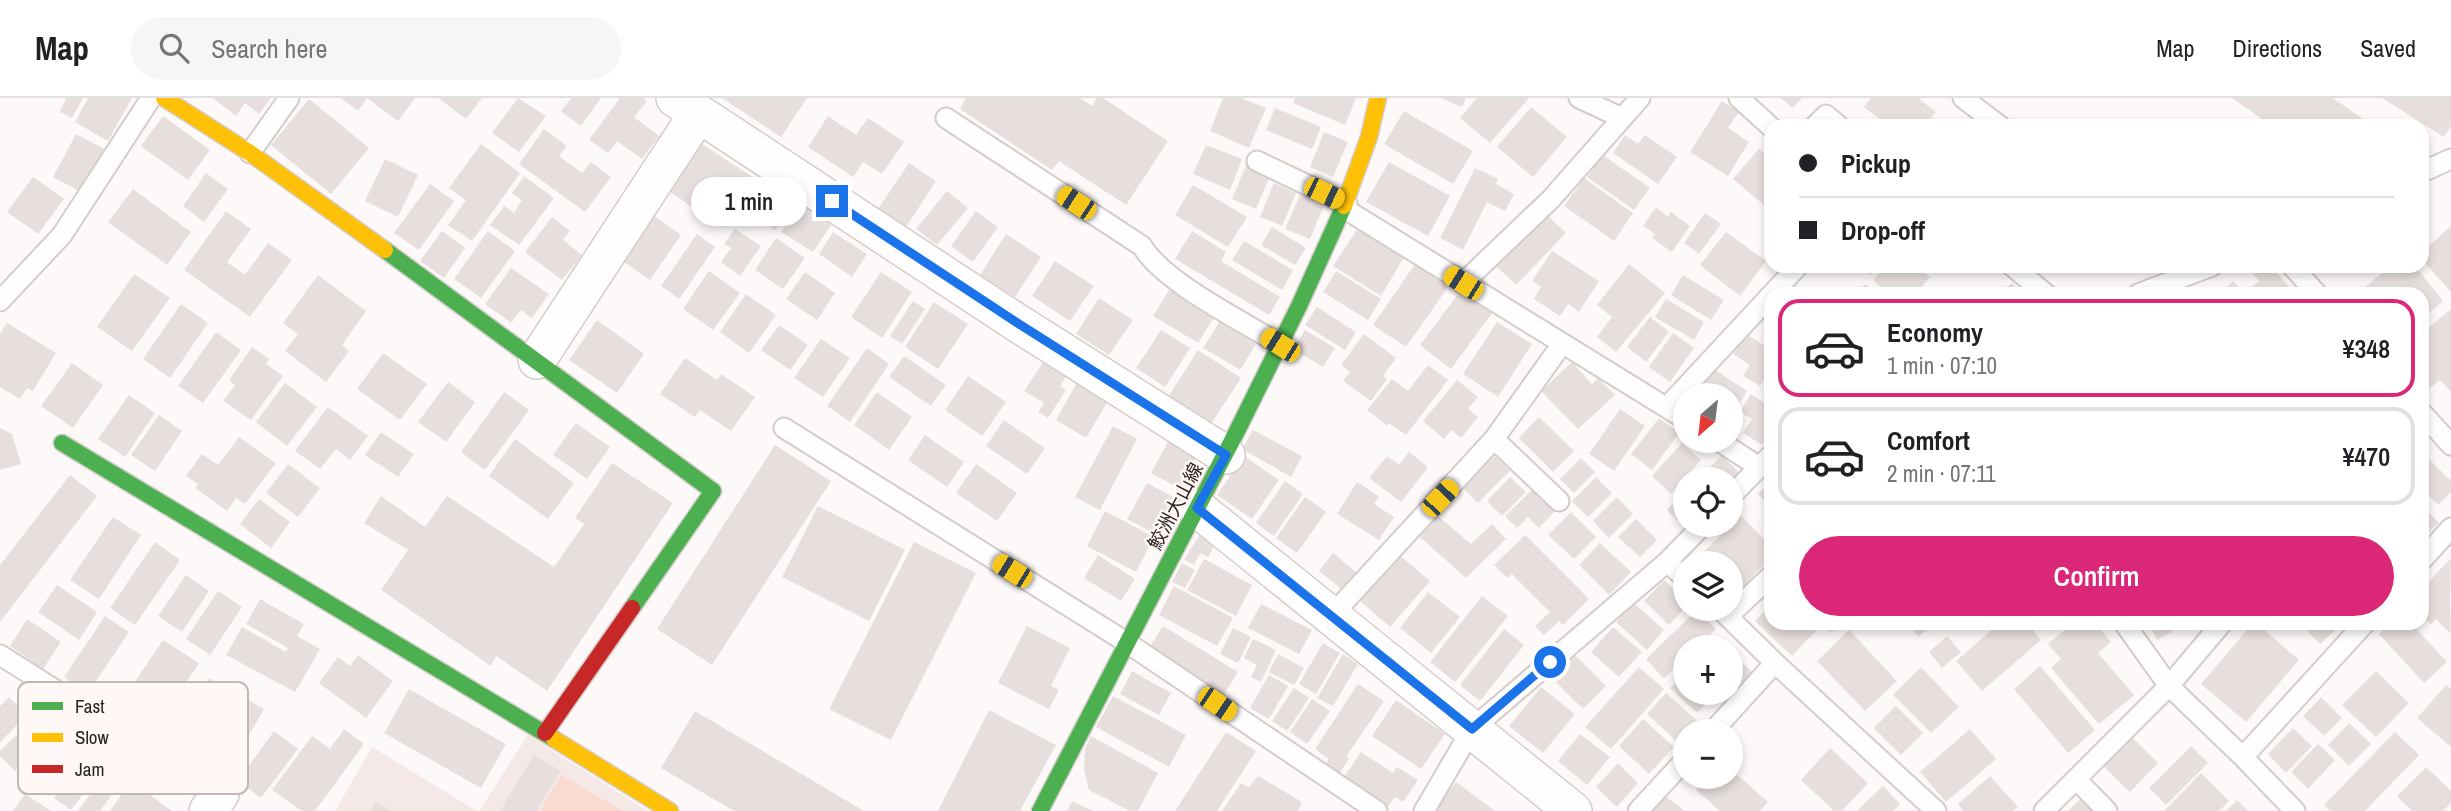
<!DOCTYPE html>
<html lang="en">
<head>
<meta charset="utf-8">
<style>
  body { margin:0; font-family:"Archivo Narrow","Noto Sans JP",sans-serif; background:#f6f6f6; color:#202124; height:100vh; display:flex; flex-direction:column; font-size:26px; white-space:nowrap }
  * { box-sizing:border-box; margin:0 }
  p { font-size:23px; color:#757577 }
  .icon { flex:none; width:38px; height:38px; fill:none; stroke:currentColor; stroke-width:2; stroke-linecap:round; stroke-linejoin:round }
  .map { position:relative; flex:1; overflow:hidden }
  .panel { position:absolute; left:1764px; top:189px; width:665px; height:343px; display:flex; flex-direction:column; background:#fff; border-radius:21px; box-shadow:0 4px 10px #0003 }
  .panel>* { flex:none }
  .top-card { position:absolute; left:1764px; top:21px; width:665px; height:154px; border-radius:21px; box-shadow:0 4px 10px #0003; display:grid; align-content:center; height:154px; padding:0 35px; background:#fff }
  .needle { width:46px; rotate:208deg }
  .controls { position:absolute; left:1673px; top:285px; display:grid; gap:14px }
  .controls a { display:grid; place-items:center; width:70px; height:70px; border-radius:50%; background:#fff; box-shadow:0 4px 10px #0003; font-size:35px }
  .end { position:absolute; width:32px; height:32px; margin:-16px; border:9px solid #1a73e8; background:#fff; box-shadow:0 0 0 4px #fff }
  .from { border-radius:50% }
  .bubble { position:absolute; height:49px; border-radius:24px; background:#fff; box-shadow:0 4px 10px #0003; font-size:23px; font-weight:600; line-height:49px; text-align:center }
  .car { position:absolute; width:21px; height:42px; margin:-21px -10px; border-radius:9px; box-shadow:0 0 5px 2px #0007; background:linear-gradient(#f5c518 24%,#345 0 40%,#f5c518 0 76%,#345 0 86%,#f5c518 0) }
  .top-card b { display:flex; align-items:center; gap:24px; height:66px; font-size:26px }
  .top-card b+b { border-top:2px solid #e0e0e0 }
  .top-card i { width:18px; height:18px; background:#202124 }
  ul { padding:12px 0 0; list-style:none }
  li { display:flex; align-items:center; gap:21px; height:98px; margin:0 14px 10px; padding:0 21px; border:4px solid #e0e0e0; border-radius:21px }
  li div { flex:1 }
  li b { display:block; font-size:26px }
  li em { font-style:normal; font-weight:600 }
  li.current { border-color:#db2777 }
  li>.icon { width:63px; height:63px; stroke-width:1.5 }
  .action { display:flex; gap:14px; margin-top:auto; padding:14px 35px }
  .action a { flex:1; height:80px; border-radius:42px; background:#db2777; color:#fff; font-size:28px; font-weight:600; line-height:80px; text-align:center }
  header { display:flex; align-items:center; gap:42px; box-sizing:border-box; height:98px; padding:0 35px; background:#fff; border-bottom:2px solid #e0e0e0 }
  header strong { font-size:33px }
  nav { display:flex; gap:38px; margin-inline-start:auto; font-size:24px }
  .search { width:490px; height:63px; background:#f6f6f6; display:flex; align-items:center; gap:18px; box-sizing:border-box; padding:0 24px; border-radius:38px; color:#757577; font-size:26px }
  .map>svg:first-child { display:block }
  .built { fill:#f4e9e6 }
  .park { fill:#fadbd2 }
  .building { fill:#e7dfdd }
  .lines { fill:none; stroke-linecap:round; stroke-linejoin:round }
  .lane-casing { stroke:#d4ccca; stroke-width:23 }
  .street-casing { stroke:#d4ccca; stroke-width:40 }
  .fast-casing { stroke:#d4ccca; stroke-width:19 }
  .slow-casing { stroke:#d4ccca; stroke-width:19 }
  .jam-casing { stroke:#d4ccca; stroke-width:19 }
  .lane { stroke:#fffefe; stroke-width:19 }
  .street { stroke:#fffefe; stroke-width:37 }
  .fast { stroke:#4caf50; stroke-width:16 }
  .slow { stroke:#ffc107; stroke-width:16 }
  .jam { stroke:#c62828; stroke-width:16 }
  .route { stroke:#1a73e8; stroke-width:9 }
  .labels { text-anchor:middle; stroke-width:5; stroke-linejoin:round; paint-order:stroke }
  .street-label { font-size:19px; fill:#2f2320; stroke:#fff8f6 }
  .key { fill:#fff8f6; stroke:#c1b8b6; stroke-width:2 }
  .key-label { font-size:19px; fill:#2f2320 }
</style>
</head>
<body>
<header>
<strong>Map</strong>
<div class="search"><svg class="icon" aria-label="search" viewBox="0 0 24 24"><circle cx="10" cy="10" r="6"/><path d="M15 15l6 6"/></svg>Search here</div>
<nav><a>Map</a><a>Directions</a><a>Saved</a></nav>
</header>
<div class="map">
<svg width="2451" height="713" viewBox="0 0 2451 713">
  <rect width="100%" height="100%" fill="#fdf9f8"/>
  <path class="built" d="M528,637L648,713H479Z
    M372,649L477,713H335Z"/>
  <path class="park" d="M561,677L623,713H540Z"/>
  <path class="building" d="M66,0H83L72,20L60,14Z
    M88,0H132L108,43L75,24Z
    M213,0H271L259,16L245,5L236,18Z
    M341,0H367L358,13Z
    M367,0H415L398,23Z
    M438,0H482L466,21Z
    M518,0L546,18L519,54L492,35Z
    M571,0H601L581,28L561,13Z
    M620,0H643L647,3L634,19L659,38L642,61L617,43L608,55L589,42Z
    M722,0H807L781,39Z
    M966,0H1080L1092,8L1097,0H1103L1168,43L1126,107L1059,63L1052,72L960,11Z
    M1223,0H1241L1266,10L1249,50L1210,33Z
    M1295,0H1356L1345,27L1293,5Z
    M1441,0H1466L1462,9Z
    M1477,0H1529L1490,45L1460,20Z
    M1780,0H1802L1793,10Z
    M1871,0H1918L1936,14L1925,28H1888L1864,9Z
    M2232,0H2333L2373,28H2272Z
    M2382,0H2451V28L2444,39Z
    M309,1L369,50L331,96L271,47Z
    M1722,3L1739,14L1728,30L1749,44L1728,78L1690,54Z
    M1531,9L1567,39L1533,79L1497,49Z
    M1275,10L1321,29L1312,51L1266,32Z
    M1404,13L1473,53L1453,86L1384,46Z
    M163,18L210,52L188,82L141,48Z
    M828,18L856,37L868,20L904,44L882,76L863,64L853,79L808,49Z
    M544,31L567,48L559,58L582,75L591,64L611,79L585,114L519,66Z
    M1324,34L1348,44L1333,79L1310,69Z
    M76,36L106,52L83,95L53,79Z
    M1625,37L1638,46L1645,37L1677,59L1658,86L1613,55Z
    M699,44L754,80L722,129L667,92Z
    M481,46L520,75L472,143L448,127L466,102L449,90Z
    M1206,47L1242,61L1230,92L1193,76Z
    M1759,51L1771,61V113L1733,81Z
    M1603,57L1650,90L1634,112L1587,79Z
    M385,61L418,77L398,119L365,103Z
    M1389,64L1450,98L1428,138L1366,104Z
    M909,65L936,83L906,129L878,111Z
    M1246,68L1270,78L1256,111L1232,101Z
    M1475,70L1498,81L1496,86L1514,96L1505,113L1487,104L1463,152L1440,140Z
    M206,75L228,91L204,124L183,108Z
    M764,75L797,98L775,132L741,110Z
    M524,78L554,100L519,147L490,127L504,108L514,115L522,102L512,95Z
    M33,79L64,101L38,136L7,114Z
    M1584,80L1633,115L1614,143L1564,108Z
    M1274,85L1296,95L1282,128L1260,119Z
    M430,86L454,103L419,152L394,135Z
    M1193,87L1247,119L1228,149L1175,117Z
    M133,91L191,134L167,167L108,124Z
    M947,93L968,110L937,147L916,131Z
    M1300,97L1324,107L1310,141L1285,131Z
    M804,100L835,121L813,154L781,134Z
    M1656,109L1668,119L1671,114L1690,128L1672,154L1652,140L1655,136L1643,128Z
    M226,113L251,131L227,164L245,177L268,145L292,162L250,219L184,172Z
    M976,113L998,129L973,164L951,148Z
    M650,115L681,137L650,182L618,160Z
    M1545,115L1566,135L1516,187L1495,167Z
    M1705,115L1721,126L1699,156L1684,145Z
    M552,119L570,133L563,142L582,157L562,182L525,154Z
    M2451,128V194L2422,162V154Z
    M1272,129L1306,150L1295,167L1261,147Z
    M1358,130L1404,159L1381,198L1333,168Z
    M735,131L761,148L740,178L721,164L731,150L724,146Z
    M442,133L465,150L444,180L420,163Z
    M488,133L515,153L481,200L454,181Z
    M1192,133L1226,154L1221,163L1280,199L1269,217L1175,161Z
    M833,134L867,156L852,179L819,156Z
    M1726,134L1766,163L1740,198L1700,167Z
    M697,136L715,149L679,201L661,188Z
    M1006,136L1041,159L1015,199L980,177Z
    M776,140L805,160L783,191L755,172Z
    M1244,143L1293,172L1282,192L1232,162Z
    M1552,153L1599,183L1579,214L1568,206L1560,218L1534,201L1541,189L1532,183Z
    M1055,163L1094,188L1070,223L1032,198Z
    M1415,166L1448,189L1406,249L1373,227Z
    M1629,166L1665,195L1616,254L1597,239L1612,219L1597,207Z
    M1859,168H1878L1870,177Z
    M1886,168H1916L1930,179L1915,196H1889L1873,182Z
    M2260,168H2271L2290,190L2283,196H2219L2233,183L2244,196L2259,183L2252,175Z
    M2391,168H2415L2443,203L2422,221V196H2356Z
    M511,170L549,196L532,220L521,212L511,225L485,206Z
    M709,173L740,195L713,232L683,211Z
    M1336,173L1381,201L1368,222L1323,194Z
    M805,174L835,195L817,222L786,201Z
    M881,174L912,194L882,240L851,219Z
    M134,176L170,200L132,253L97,229Z
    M318,177L366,213L342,247L349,253L326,284L285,253L298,236L283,225Z
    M1683,177L1724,202L1711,222L1671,197Z
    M2012,185L2020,196H1997Z
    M1865,186L1877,196H1855Z
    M1169,192L1214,219L1198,245L1153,218Z
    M1461,192L1492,215L1451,271L1420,247Z
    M746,196L776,217L749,255L720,234Z
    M1099,200L1133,222L1109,257L1076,236Z
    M1666,201L1704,224L1694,242L1655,219Z
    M913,203L925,211L902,246L890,238Z
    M934,204L968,226L938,271L905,249Z
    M181,206L208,225L170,280L143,261Z
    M1317,209L1356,234L1345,252L1305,227Z
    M2451,211V294L2440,282L2428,291L2422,284V235Z
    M1650,219L1669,234L1646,264L1627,249Z
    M597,222L644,256L617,295L569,262Z
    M1220,223L1256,246L1240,272L1203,250Z
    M1497,224L1532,246L1498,299L1463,276Z
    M7,225L56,255L33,293L27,290L20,301L0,289V236Z
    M779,227L808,247L790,272L761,252Z
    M1161,232L1190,250L1165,289L1136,270Z
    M1305,232L1335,250L1323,269L1293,251Z
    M216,234L241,252L203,305L178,288Z
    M1673,235L1694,250L1670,284L1649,269Z
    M1364,236L1396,260L1383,278L1387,281L1371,303L1343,283L1350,274L1341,267Z
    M1746,236L1771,252V271L1760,288L1743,278L1750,267L1733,256Z
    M821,241L850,260L823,299L794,280Z
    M252,249L269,261L266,266L283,278L251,322L223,303L235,287L229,282Z
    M867,250L889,266L850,324L827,308Z
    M1198,252L1241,280L1211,326L1168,299Z
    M383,255L427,286L400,322L357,291Z
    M904,258L946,287L931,308L889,279Z
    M685,260L717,282L721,276L755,299L731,333L700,312L695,319L660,296Z
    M1044,263L1067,277L1060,288L1066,292L1048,320L1038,314L1044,305L1024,293Z
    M1572,264L1592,286L1598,280L1615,297L1578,331L1541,293Z
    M72,265L103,287L73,330L41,308Z
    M1428,267L1448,282L1406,337L1389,325L1387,328L1367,312L1392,281L1408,293Z
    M1714,271L1747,293L1737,309L1731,305V298H1697Z
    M968,278L1006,304L982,338L945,312Z
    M1457,282L1478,299L1468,311L1478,319L1461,340L1451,332L1444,341L1423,323Z
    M1078,283L1109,301L1086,340L1056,322Z
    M448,284L475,304L446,344L418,324Z
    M285,285L317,309L287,348L256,324Z
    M504,294L529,312L485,372L461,354Z
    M877,294L912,319L889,352L854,327Z
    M1751,296L1771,309V334L1762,347L1743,335L1752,321L1740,314Z
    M129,297L155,315L125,359L98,341Z
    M328,309L368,338L350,362L336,351L320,371L295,353Z
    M1620,311L1645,328L1614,373L1589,356Z
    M159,317L182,333L155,373L131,357Z
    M1539,319L1574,353L1553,374L1519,340Z
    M1659,320L1679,335L1652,372L1631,356Z
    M1004,322L1045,350L1027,376L986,348Z
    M576,325L610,349L587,381L553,357Z
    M1113,328L1137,341L1100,412L1075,399Z
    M0,330L12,336L21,366L0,372Z
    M1253,332L1302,358L1291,379L1242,351Z
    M381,334L414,356L398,379L365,357Z
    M925,337L964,364L947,389L908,362Z
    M239,339L276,365L245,406L236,400L227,413L195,390L198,386L186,378L202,356L218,367Z
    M1170,340L1198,355L1179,390L1151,375Z
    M515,341L574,385L548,421L489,378Z
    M1682,345L1701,362L1671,396L1652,378Z
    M775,347L831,383L712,567L657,531Z
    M1409,354L1428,369L1401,404L1369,380L1387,358L1399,367Z
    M2422,354L2451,383V394L2438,407L2422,391Z
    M1722,357L1742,378L1731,389V382H1697Z
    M1244,358L1279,382L1252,421L1217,397Z
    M1495,358L1510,373L1478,405L1463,390Z
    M1581,360L1595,374L1574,395L1560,381Z
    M612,365L673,405L547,593L496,558L491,568L381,492L408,452L364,425L381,398L425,429L447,398L554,469L584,426L575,420Z
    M288,366L320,390L298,419L266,395Z
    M976,366L1017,395L997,423L956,395Z
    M70,377L97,398L0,524V467Z
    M1510,379L1526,394L1502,418L1487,403Z
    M1596,379L1612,395L1588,419L1572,403Z
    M1285,383L1303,396L1274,438L1256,425Z
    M1357,384L1379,398L1374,406L1394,419L1379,442L1337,416Z
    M1771,384V409L1758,396Z
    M1147,385L1175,400L1155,436L1127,421Z
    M1534,390L1556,412L1539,430L1528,419L1517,430L1505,418Z
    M1685,393V427H1692L1687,432L1667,412Z
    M1305,399L1326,414L1297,455L1276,440Z
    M1617,399L1633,416L1609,440L1593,423Z
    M259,401L290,424L271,450L240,426Z
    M2422,407L2439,425L2422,440Z
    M818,408L905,452L869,523L782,479Z
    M1105,413L1154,439L1136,474L1087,448Z
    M1571,414L1596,439L1574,461L1548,437Z
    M1740,417L1771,448V460L1734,497L1731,494V466H1702L1697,461Z
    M1438,418L1471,446L1492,426L1506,441L1466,480L1420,439Z
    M113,419L141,437L99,501L70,482Z
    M1636,421L1657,442L1640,459L1618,439Z
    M1201,435L1217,443L1208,459L1200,455L1194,467L1184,461Z
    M1525,437L1589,501L1563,527L1559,523L1544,537L1535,528L1550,514L1512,476L1507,480L1494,467Z
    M155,444L180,462L135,527L110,510Z
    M914,444L976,475L891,642L829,611Z
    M1600,445L1631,474L1609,497L1579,467Z
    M1333,455L1357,475L1343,492L1319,473Z
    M1398,456L1430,483L1390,529L1359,502Z
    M1098,457L1135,481L1121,503L1084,480Z
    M2451,460L2450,505L2451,536L2436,521L2431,526L2422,518V491Z
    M1204,461L1252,487L1236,518L1187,492Z
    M1182,465L1195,472L1185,490L1172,484Z
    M186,477L209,493L182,534L158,518Z
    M1664,482L1685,502V510L1669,527L1644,503Z
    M57,487L97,514L79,542L38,514Z
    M1174,488L1233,520L1217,548L1159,517Z
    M218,493L242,509L210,557L186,541Z
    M1428,494L1460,519L1431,555L1400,530Z
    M1482,498L1508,518L1455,584L1430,564Z
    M260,501L304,526L297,538L320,551L295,594L226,557L242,529L286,554L288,550L246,526Z
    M1634,505L1664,532L1647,552L1616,524Z
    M1261,506L1312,532L1299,556L1248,530Z
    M1771,506V525L1794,527L1810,525L1817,532L1792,558L1755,523Z
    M1697,512L1716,531L1697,550H1685V560L1664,581L1646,561Z
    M105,518L129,534L88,595L64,579Z
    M27,521L61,544L43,571L10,548Z
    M1822,525H1841L1831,535Z
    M1907,525H1935L1918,539Z
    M2000,525H2027L2041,542L1982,593L1956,563Z
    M2073,525H2095L2111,544L2098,555L2134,597L2099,626L2051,570L2061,561L2048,546Z
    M2148,525H2167L2172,534L2157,542Z
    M2253,525H2256L2299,562L2246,624L2201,586Z
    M2300,525H2343L2320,546Z
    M2391,525H2411L2447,564L2424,585L2379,536Z
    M1027,528L1070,550L1051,588L1059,592L1049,611L998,585Z
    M1163,528L1238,574L1221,601L1146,555Z
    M1613,529L1642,554L1619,579L1591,554Z
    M1233,530L1251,539L1238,565L1220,556Z
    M1504,531L1524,547L1480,603L1460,587Z
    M1849,532L1897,583L1865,613L1817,563Z
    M1947,538L1961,554L1942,570L1929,554Z
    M1718,540L1728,550H1709Z
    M1253,541L1276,552L1261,584L1251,579L1257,567L1244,560Z
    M163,542L199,565L152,635L116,612Z
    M1323,545L1340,555L1316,596L1299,586Z
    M1731,553L1752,574L1731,595Z
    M1278,556L1304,570L1294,587L1269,574Z
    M1343,556L1358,566L1333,608L1317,600Z
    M358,557L393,583L366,620L319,585L338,559L350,568Z
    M1575,557L1606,588L1583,611L1552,580Z
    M2040,568L2095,632L2068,655L2014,591Z
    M1639,569L1664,591L1611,651L1585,629Z
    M1921,569L1959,609L1931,635L1893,597Z
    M1132,573L1171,595L1159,617L1120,596Z
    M2376,573L2409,605L2376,639L2342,607Z
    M1685,574V595H1716L1697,615L1670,590Z
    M1269,577L1288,588L1269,621L1250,610Z
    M209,580L264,611L237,658L202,638L197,648L176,637Z
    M1358,586L1384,603L1346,659L1349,661L1336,681L1322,672L1329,661L1315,651Z
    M2446,587L2451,591V649L2417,620Z
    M1541,589L1575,616L1543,655L1509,628Z
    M1294,590L1309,600L1287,633L1272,623Z
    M409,591L506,646L481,690L384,635Z
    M1666,595L1703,628L1697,634H1685V646L1683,649L1647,616Z
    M1113,598L1186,637L1169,669L1096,629Z
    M9,599L27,617L0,644V608Z
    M2321,599L2342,620L2324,638L2303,618Z
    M1312,601L1330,613L1307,646L1290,634Z
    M1396,602L1445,636L1421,671L1372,638Z
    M1896,608L1923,635L1901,657L1874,630Z
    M989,612L1056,647L1020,713H938Z
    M695,613L864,713H734L661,670Z
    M37,617L54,635L15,673L0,658V653Z
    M1643,621L1674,649L1649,676L1619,648Z
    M2349,625L2371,646L2349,668L2328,647Z
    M2293,630L2312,648L2286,675L2268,656Z
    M344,631L364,646L315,713H302L272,692L312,638L330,651Z
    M1970,631L1996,661L1946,704L1920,674Z
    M274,633L298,651L261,700L238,683Z
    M1226,634L1256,653L1217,713H1175Z
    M2395,634L2419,657L2365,713H2330L2324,707Z
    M1580,636L1610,659L1587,687L1558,663Z
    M2130,637L2158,665L2130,694L2101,666Z
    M1091,638L1158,675L1138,713H1130L1089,692L1084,671L1085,651Z
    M58,643L78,658L49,698L28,684Z
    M2318,646L2335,662L2308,691L2291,674Z
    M2191,648L2208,665L2166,707L2149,690Z
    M1830,650L1868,685L1842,713H1834L1801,682Z
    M1361,654L1393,675L1397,669L1418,682L1403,704L1395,699L1387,710L1343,681Z
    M86,655L104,668L71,712L54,700Z
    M120,655L135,665L100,713H78Z
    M534,657L561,673L536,713H500Z
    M1618,665L1638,685L1617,709L1596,689Z
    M2426,669L2451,693V705L2443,713H2412L2397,698Z
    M1731,671L1768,704L1760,713H1720L1696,692L1708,679H1731Z
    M2201,675L2229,703L2219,713H2164Z
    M1258,678L1302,704L1298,713H1222L1241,685L1249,689Z
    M1990,678L2018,709L2013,713H1963L1958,706Z
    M131,683L172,713H110Z
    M1456,684L1495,713H1434Z
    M1883,688L1900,706L1893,713H1857Z
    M25,696L51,713H13Z
    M1665,698L1685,713H1653Z
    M2083,699L2096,713H2068Z
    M2237,702L2248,713H2226Z
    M1072,703L1093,713H1067Z
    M375,704L392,713H371Z"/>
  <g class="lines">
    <g class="lane-casing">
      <path id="lane" d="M1579,0L1622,20
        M1739,0L1771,29
        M1963,0L2000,28
        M946,20L1142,148C1163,184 1242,223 1281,247
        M1815,28L1826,17L1839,28
        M250,55L289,0
        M1257,63L1347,106
        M2422,74L2451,61
        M1345,111L1685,321
        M2012,168L2046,196
        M2292,168L2317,196
        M1463,185L1551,101L1640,0
        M1772,196L1798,168
        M2138,196L2212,168
        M0,203L62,137L151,0
        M1667,309L1771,197
        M2422,315L2451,347
        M784,330L1126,544L1377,713
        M1494,341L1559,403
        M1719,343L1759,369
        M1731,398L1771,357
        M2422,462L2451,430
        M1667,464L1685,480
        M1720,511L1775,565L1936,713
        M1332,517L1494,341L1562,246
        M1728,518L1771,478
        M2124,525L2169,588L2243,659L2295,713
        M0,557L220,696
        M1712,634L1775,565
        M2243,659L2365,525
        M2076,681L2107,713
        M1424,713L1472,631L1667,464L1703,427
        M1638,713L1685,662
        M2044,713L2169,588L2222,525"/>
    </g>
    <g class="street-casing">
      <path id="street" d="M675,0L1019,226L1226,357
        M537,262L698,16
        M1197,410L1573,713
        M208,713L220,696"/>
    </g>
    <g class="fast-casing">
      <path id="fast" d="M385,152L713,393L632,510
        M62,345L554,641
        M1040,713L1236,335L1299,208L1344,108"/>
    </g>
    <g class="slow-casing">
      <path id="slow" d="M164,0L250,55L385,152
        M1344,108L1369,39L1378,0
        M554,641L670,713"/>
    </g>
    <g class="jam-casing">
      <path id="jam" d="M545,635L632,510"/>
    </g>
    <use href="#lane" class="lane"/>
    <use href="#street" class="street"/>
    <use href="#fast" class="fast"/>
    <use href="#slow" class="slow"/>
    <use href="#jam" class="jam"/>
  </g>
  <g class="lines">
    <path class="route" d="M832,103L1019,226L1226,357L1197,410L1472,631L1550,564"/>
  </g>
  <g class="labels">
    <g class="street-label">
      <text transform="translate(1175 408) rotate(-62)" y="7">鮫洲大山線</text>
    </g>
  </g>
  <rect x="18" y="584" width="230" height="112" rx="10" class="key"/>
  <rect x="32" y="604" width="31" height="8" fill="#4caf50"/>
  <rect x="32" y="635" width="31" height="9" fill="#ffc107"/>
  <rect x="32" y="667" width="31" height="8" fill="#c62828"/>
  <g class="key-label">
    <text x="75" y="615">Fast</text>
    <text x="75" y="646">Slow</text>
    <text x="75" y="678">Jam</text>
  </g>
</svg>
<div class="controls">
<a><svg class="needle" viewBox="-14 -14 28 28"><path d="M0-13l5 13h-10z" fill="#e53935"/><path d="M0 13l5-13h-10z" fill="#757577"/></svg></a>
<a><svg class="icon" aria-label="locate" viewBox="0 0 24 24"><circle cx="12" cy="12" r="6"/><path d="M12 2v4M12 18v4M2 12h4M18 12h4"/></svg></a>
<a><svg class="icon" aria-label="layers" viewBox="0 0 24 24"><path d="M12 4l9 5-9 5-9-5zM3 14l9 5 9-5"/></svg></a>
<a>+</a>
<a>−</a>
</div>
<i class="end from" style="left:1550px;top:564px"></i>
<i class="end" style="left:832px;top:103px"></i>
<div class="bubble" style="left:691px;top:79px;width:116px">1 min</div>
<i class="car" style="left:1324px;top:95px;rotate:116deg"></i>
<i class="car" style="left:1076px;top:105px;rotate:303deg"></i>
<i class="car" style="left:1463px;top:185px;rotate:302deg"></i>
<i class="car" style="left:1280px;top:247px;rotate:302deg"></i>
<i class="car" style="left:1440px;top:400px;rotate:43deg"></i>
<i class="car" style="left:1012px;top:473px;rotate:302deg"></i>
<i class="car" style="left:1217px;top:606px;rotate:124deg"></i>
<div class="top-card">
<b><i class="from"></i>Pickup</b>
<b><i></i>Drop-off</b>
</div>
<section class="panel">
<ul>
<li class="current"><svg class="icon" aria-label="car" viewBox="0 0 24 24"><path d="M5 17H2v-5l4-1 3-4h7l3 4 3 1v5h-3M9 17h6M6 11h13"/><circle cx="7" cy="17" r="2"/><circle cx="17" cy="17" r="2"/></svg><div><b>Economy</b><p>1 min · 07:10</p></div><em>¥348</em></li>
<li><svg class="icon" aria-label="car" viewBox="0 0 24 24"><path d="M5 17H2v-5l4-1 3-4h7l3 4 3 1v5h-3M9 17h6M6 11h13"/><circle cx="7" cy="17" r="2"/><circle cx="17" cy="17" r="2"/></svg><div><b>Comfort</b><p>2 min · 07:11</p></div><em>¥470</em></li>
</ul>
<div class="action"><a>Confirm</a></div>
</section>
</div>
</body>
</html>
